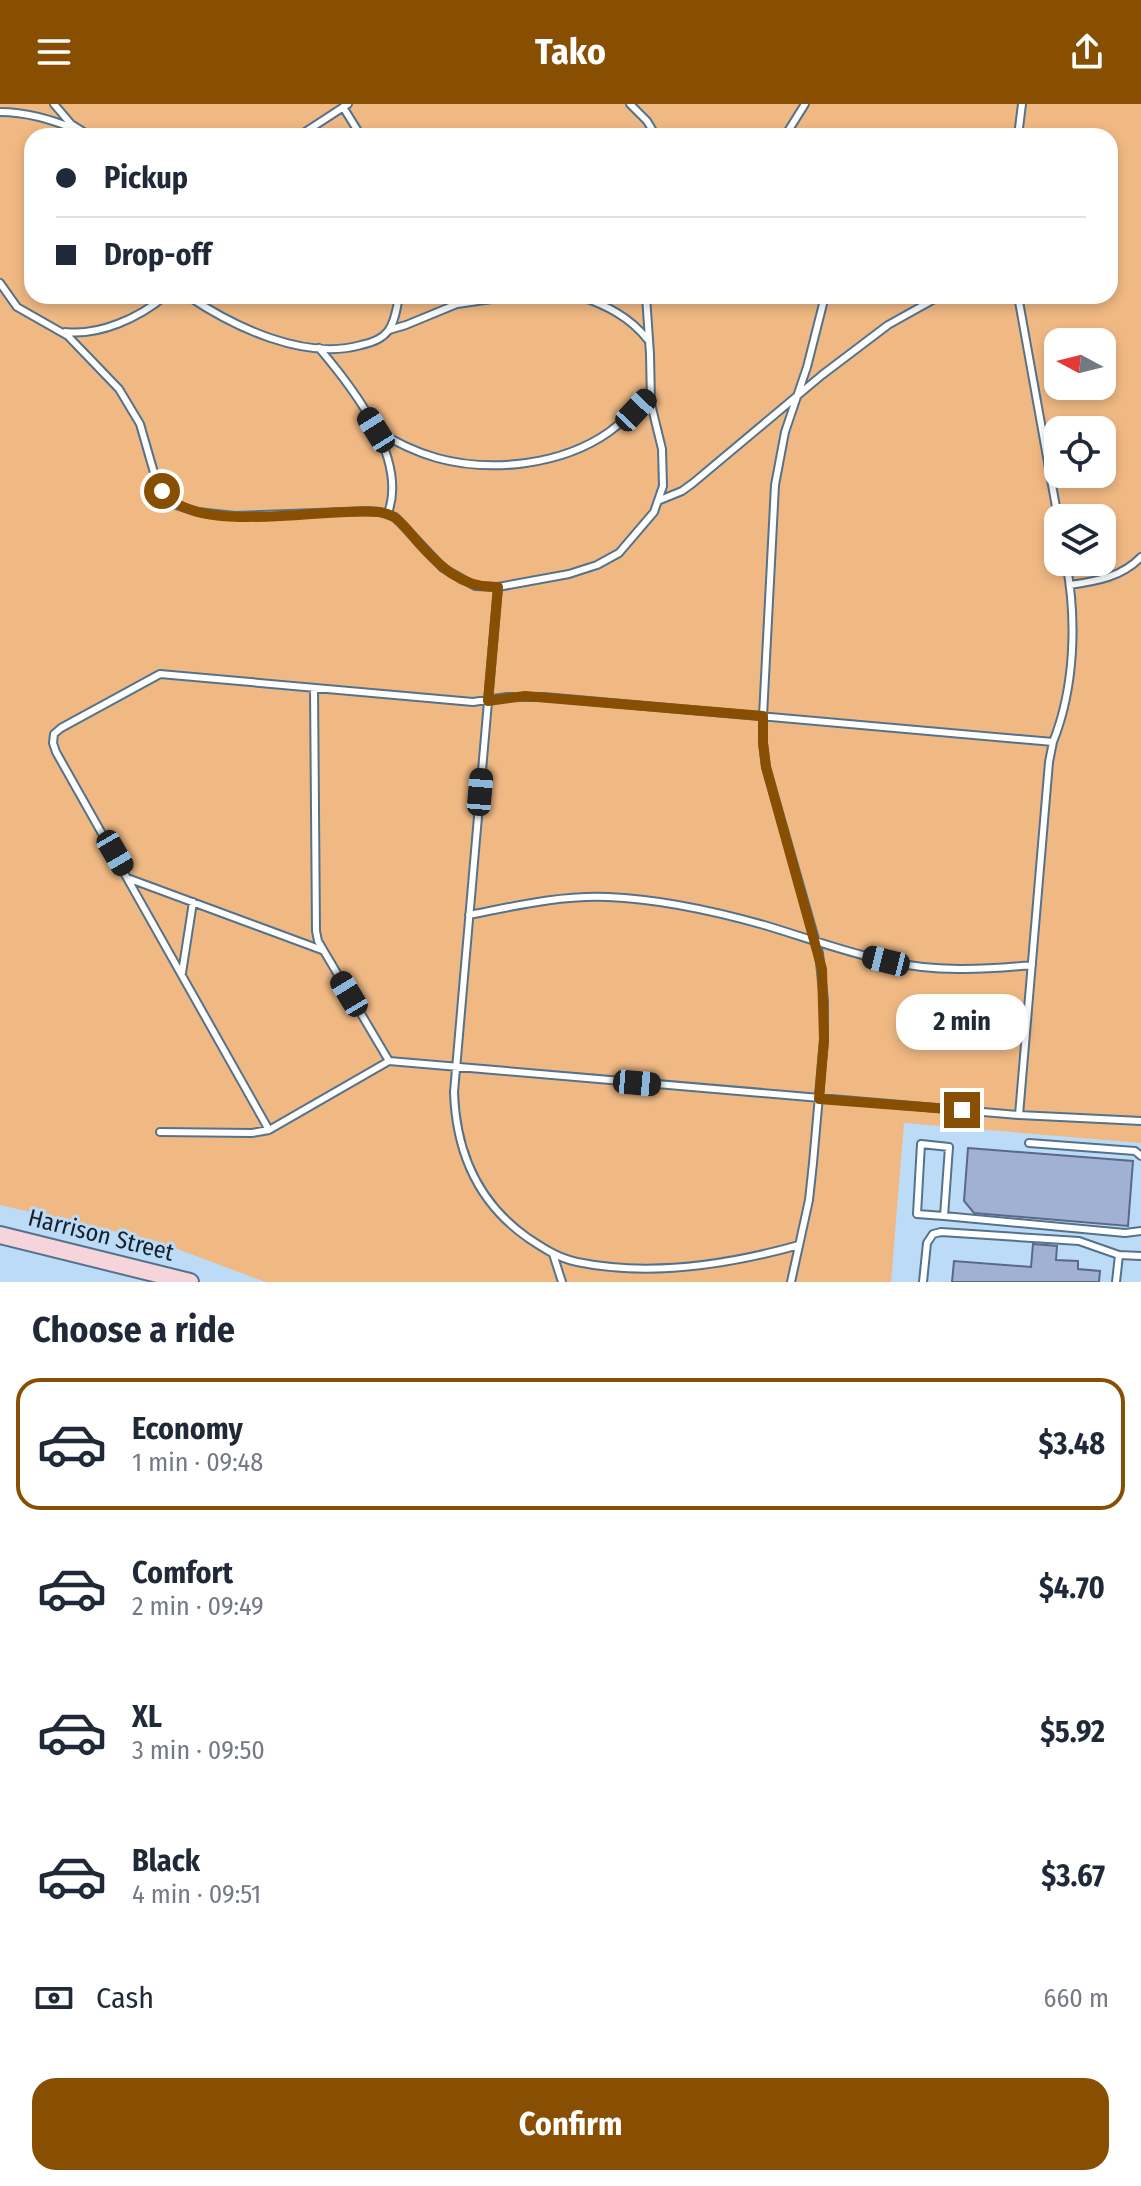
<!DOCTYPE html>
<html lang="en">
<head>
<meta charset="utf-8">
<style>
  body { margin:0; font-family:"Fira Sans Condensed",sans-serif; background:#f2f2f3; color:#1f2937; height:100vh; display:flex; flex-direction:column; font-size:30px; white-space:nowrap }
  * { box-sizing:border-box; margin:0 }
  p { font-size:26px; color:#747a83 }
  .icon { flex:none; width:44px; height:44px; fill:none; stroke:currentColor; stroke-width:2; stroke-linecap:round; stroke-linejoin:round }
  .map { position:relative; height:1178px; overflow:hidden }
  .side { display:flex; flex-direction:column; background:#fff; flex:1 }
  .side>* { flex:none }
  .banner { position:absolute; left:24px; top:24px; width:1094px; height:176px; border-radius:24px; box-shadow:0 4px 12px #0003; display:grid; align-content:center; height:176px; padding:0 32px; background:#fff }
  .needle { width:52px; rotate:277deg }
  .tools { position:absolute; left:1044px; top:224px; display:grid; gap:16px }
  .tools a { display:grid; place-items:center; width:72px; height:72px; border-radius:16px; background:#fff; box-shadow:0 4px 12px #0003; font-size:40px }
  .end { position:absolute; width:36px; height:36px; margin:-18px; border:10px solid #884f03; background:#fff; box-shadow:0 0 0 4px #fff }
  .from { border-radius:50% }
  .bubble { position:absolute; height:56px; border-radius:24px; background:#fff; box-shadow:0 4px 12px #0003; font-size:26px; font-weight:700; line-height:56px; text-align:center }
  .car { position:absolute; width:24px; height:48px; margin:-24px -12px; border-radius:10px; box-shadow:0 0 6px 2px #0007; background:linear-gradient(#222 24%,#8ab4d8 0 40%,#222 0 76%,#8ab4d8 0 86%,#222 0) }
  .banner b { display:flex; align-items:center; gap:28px; height:76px; font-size:30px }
  .banner b+b { border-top:2px solid #e0e1e3 }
  .banner i { width:20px; height:20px; background:#1f2937 }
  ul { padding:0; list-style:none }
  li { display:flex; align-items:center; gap:24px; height:132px; margin:0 16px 12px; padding:0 16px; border:4px solid transparent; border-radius:24px }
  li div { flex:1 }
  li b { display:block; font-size:30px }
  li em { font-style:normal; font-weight:700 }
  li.selected { border-color:#884f03 }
  li>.icon { width:72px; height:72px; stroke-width:1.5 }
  h2 { padding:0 32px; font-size:36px; line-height:96px }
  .pay { display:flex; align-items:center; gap:20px; height:88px; padding:0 32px; font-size:30px }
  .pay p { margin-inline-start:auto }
  .button { display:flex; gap:16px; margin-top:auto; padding:16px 32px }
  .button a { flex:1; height:92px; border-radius:24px; background:#884f03; color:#fff; font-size:32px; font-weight:700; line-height:92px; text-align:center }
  header { display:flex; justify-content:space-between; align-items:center; height:104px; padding:0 32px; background:#884f03; color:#fff; font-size:36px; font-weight:700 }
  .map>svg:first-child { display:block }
  .green { fill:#f0b984; fill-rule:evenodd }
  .building { fill:#a1b1d3; stroke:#5a6987; stroke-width:2 }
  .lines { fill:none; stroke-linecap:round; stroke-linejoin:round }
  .lane-casing { stroke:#55728b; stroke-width:10 }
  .secondary-casing { stroke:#55728b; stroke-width:20 }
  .lane { stroke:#fff; stroke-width:6 }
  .secondary { stroke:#f5d4dc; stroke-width:16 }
  .route { stroke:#884f03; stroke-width:10 }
  .labels { text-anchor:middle; stroke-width:6; stroke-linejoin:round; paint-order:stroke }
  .street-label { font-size:24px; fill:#14202a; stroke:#bbdbf7 }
</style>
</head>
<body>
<header><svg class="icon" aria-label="menu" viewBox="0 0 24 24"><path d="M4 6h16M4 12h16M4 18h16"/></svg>Tako<svg class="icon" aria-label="share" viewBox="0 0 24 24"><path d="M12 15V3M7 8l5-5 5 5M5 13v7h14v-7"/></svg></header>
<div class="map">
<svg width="1141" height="1178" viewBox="0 0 1141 1178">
  <rect width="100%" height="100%" fill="#bbdbf7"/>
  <path class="green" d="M0,0H1141V1039L904,1019L891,1178H265L156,1137L0,1101ZM32,32H1110V192H32ZM1058,238H1102V282H1058ZM1058,326H1102V370H1058ZM1058,414H1102V458H1058Z"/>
  <path class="building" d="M968,1044L1133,1057L1128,1122L974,1109L964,1097Z
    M1033,1140L1057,1142L1056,1156L1078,1157V1165L1100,1167L1099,1178H952L954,1157L1031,1163Z"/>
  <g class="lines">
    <g class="lane-casing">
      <path id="lane" d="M54,0L71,20L90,32
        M630,0L647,17L656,32
        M343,3L361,32
        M0,8C28,8 54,16 79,27
        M299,32L348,0
        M785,32L805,0
        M1018,32L1022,0
        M0,179L17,203L68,232L119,285L140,320L157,379L168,395L176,401L198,408L235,412L369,407L380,408L395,413L443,464L475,482L498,483L569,470L597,461L619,449L654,408L663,382L662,345L651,300L650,250L646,192
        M188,192C234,223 305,257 361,241C371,239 382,235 388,227C395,218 397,203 399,192
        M579,192C606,201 630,213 648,236
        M1018,192L1058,414
        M389,226L406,221L457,200L514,192
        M65,228C99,232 139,214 165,192
        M319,244C353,284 408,354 388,409
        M376,326C395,338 416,348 437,354C492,369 562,361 609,328C624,317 637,304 650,290
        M660,396L682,387L693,379L822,271L888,221L940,192
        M1070,481C1097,477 1122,473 1141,453
        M498,483L454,988C456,1048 478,1099 528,1134C543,1144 558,1154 577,1158C650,1173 728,1161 799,1141
        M314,584L316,827L318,837L389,957
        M1053,638C1075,583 1077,515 1066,458
        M130,775L322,846
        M469,811C515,802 561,791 608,793C660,795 714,807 764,821C804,833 845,848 886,857C934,868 983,866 1032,861
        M182,869L193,798
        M1019,1011L1141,1017
        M160,1028L252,1029L269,1026L389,957L1019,1011L1049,658L1053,638L544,593H507L473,598L160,570L61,624L54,630L53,639L56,648L269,1026
        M1029,1039L1135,1047L1141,1052
        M944,1112L949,1043L921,1040L917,1110L944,1112L1125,1129L1141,1127
        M553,1150L562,1178
        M1119,1151L1141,1152
        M791,1178L809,1096L813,1059L824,936V897L819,849L766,663L763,639V612L775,381L785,328L807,263L825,192
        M923,1178L927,1139L933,1130L941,1128L1079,1137L1119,1151L1116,1178"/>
    </g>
    <g class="secondary-casing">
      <path id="secondary" d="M0,1131L190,1178"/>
    </g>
    <use href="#lane" class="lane"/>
    <use href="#secondary" class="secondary"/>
  </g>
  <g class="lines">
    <path class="route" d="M162,387C198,434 324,402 378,408C396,409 405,423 416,436C438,461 462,485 498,483L488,597L525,592L763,612V639L766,663L822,865L824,936L819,995L962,1006"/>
  </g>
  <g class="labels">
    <g class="street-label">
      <text transform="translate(101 1131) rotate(14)" y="8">Harrison Street</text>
    </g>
  </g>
</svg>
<div class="tools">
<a><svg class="needle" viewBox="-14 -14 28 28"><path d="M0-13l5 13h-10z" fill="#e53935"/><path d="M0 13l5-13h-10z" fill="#747a83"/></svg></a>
<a><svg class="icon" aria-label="locate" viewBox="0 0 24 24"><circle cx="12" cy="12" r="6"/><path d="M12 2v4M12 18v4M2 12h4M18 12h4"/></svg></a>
<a><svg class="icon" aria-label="layers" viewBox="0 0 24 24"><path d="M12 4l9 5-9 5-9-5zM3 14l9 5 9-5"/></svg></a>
</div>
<i class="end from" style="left:162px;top:387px"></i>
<i class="end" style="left:962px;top:1006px"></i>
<div class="bubble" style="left:896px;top:890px;width:132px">2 min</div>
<i class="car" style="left:636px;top:306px;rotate:43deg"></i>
<i class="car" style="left:376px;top:326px;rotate:328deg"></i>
<i class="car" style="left:480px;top:688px;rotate:5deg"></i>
<i class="car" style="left:115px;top:749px;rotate:150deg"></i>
<i class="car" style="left:886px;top:857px;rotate:284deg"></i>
<i class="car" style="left:349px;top:890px;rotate:329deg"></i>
<i class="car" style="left:637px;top:979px;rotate:95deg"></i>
<div class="banner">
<b><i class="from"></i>Pickup</b>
<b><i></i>Drop-off</b>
</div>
</div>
<section class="side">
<h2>Choose a ride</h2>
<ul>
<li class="selected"><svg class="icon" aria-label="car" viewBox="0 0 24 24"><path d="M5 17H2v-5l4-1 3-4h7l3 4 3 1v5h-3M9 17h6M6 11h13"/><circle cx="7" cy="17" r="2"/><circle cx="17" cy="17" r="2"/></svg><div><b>Economy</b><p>1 min · 09:48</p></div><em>$3.48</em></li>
<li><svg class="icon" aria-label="car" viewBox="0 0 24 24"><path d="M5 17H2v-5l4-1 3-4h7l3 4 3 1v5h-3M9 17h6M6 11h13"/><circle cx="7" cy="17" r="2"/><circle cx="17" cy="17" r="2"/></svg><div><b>Comfort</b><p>2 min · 09:49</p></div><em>$4.70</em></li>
<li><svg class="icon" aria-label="car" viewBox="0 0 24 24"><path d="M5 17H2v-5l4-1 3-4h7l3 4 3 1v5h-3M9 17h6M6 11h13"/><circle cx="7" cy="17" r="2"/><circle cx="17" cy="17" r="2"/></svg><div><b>XL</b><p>3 min · 09:50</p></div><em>$5.92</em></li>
<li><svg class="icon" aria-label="car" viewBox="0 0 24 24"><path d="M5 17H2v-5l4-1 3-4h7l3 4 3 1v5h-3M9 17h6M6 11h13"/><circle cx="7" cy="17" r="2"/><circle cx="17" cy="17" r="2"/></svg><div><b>Black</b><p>4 min · 09:51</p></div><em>$3.67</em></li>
</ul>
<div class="pay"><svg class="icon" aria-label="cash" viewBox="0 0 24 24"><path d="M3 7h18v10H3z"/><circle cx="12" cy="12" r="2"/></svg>Cash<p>660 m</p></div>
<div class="button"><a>Confirm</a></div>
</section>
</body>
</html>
